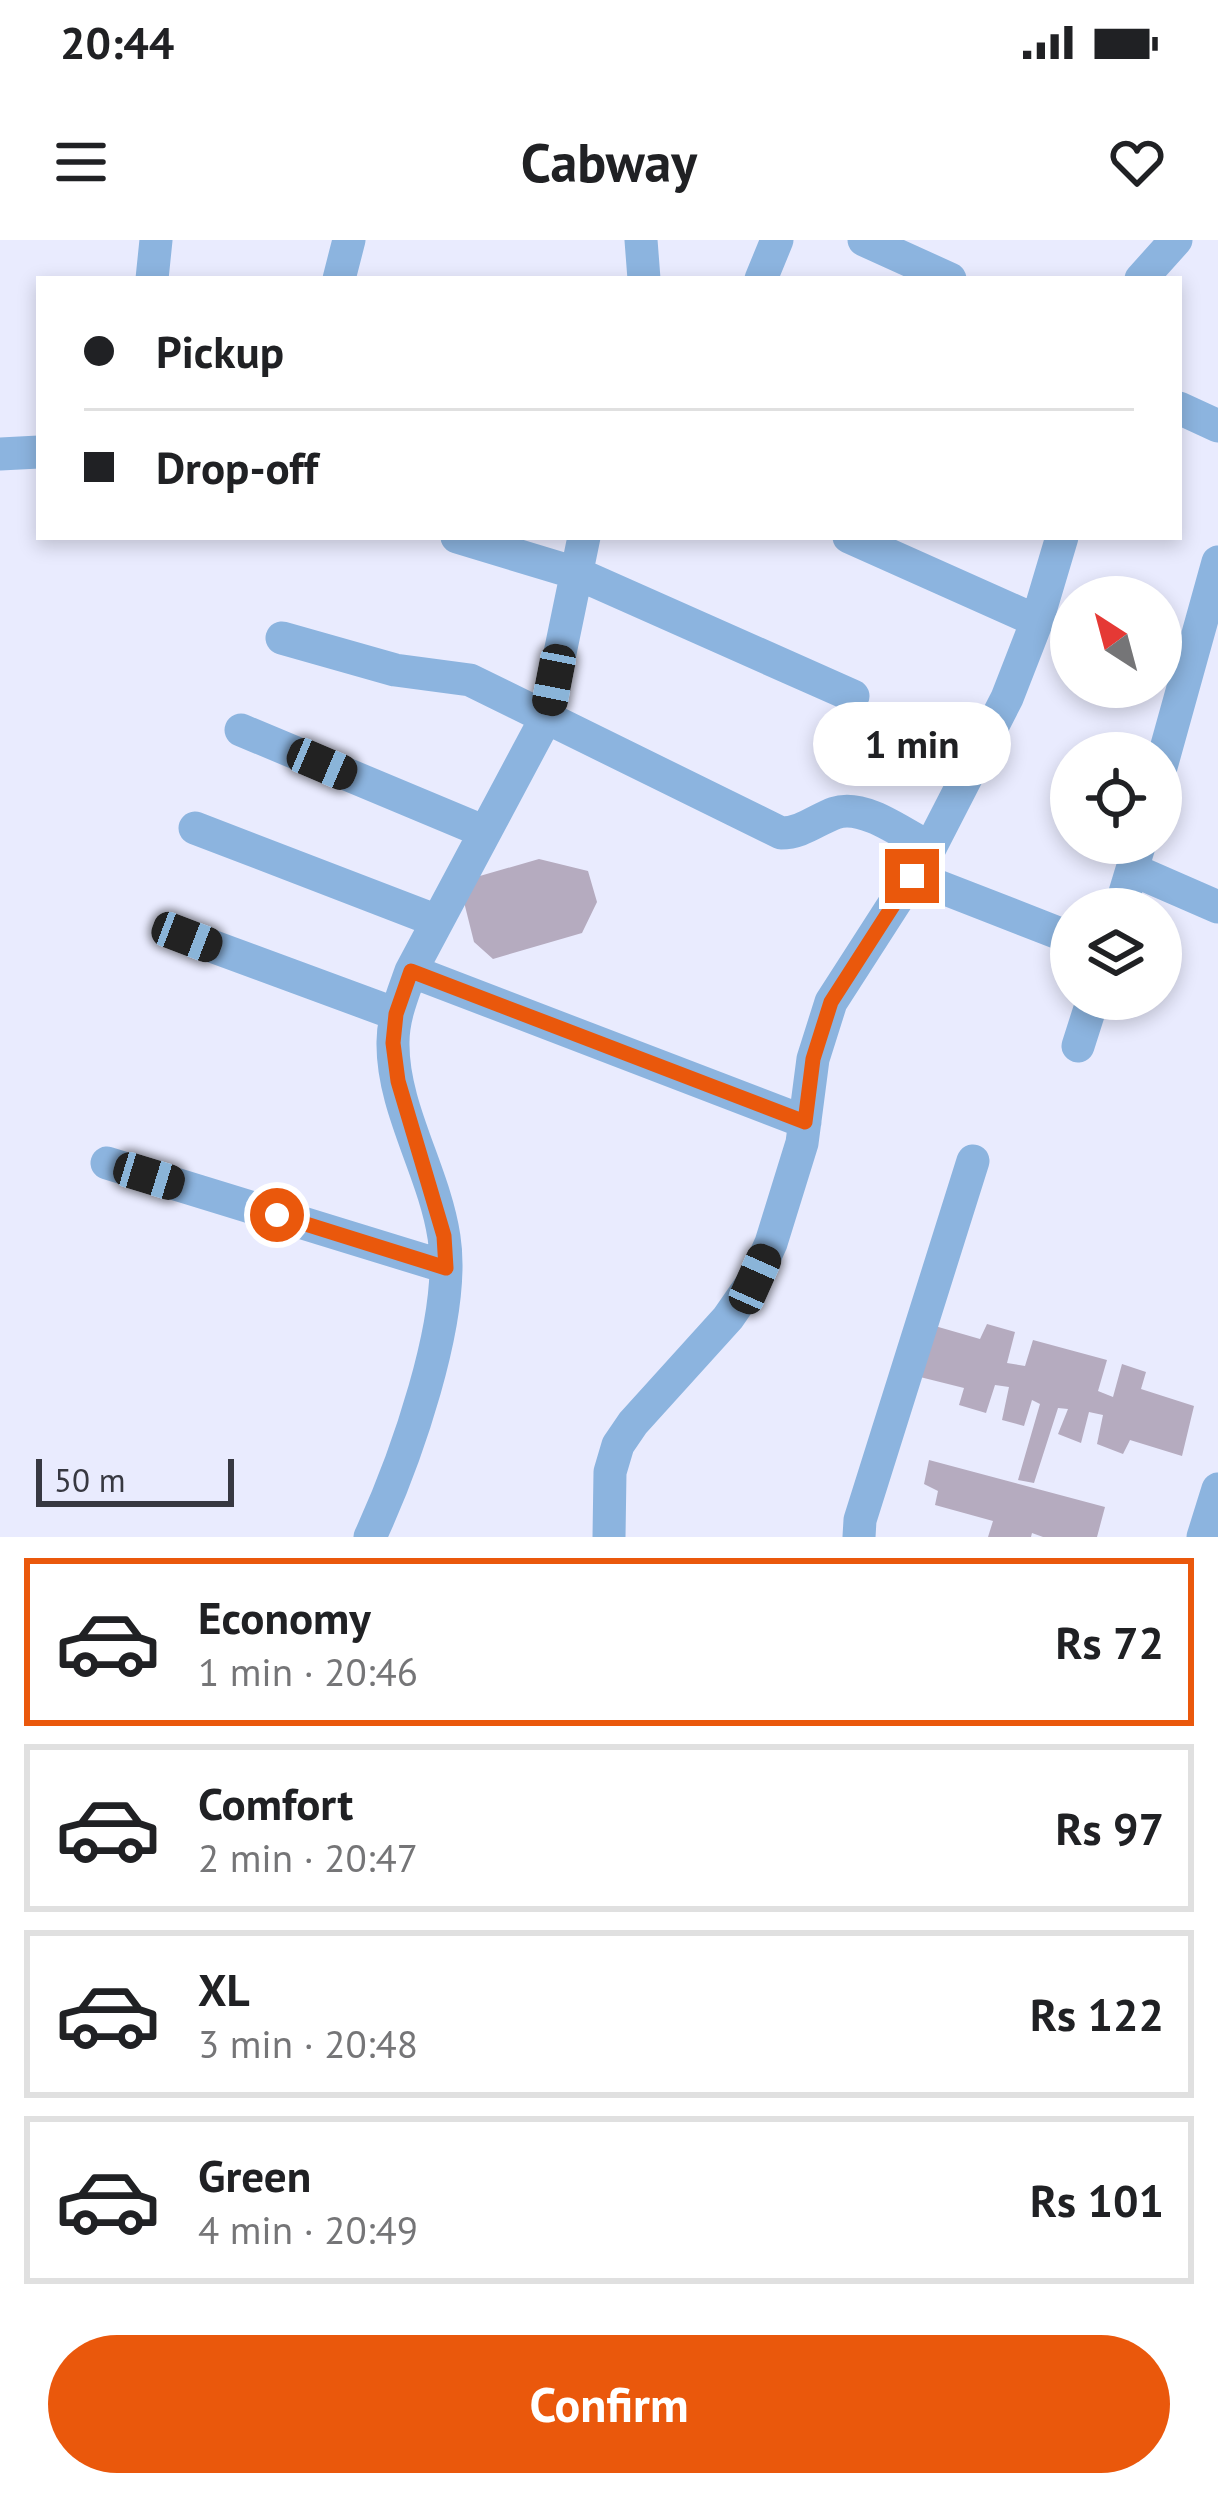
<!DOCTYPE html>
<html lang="en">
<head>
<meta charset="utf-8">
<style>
  body { margin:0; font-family:"PT Sans",sans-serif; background:#f2f2f2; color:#202124; height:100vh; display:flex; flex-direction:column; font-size:45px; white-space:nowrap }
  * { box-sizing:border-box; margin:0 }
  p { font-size:39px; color:#757577 }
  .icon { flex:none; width:66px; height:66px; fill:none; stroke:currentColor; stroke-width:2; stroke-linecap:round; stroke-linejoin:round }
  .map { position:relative; height:1297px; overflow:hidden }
  .sheet { display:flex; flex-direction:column; background:#fff; flex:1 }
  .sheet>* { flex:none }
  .hud { position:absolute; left:36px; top:36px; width:1146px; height:264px; border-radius:0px; box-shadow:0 6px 18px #0003; display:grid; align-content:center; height:264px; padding:0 48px; background:#fff }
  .needle { width:78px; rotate:324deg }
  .buttons { position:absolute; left:1050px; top:336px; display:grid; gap:24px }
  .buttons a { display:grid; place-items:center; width:132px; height:132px; border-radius:50%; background:#fff; box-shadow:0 6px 18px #0003; font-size:60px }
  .scale { position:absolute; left:36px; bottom:30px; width:198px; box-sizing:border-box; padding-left:12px; border:6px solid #373841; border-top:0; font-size:33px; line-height:42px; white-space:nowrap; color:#373841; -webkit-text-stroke:9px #e9ebfe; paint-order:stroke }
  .end { position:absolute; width:54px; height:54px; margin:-27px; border:15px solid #ea580c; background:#fff; box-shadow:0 0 0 6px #fff }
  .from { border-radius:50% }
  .bubble { position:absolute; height:84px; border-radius:42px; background:#fff; box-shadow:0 6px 18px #0003; font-size:39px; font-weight:600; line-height:84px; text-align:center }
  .car { position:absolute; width:36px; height:72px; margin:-36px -18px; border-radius:15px; box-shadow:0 0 9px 3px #0007; background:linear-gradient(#222 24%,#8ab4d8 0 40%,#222 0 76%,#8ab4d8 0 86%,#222 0) }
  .hud b { display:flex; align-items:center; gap:42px; height:114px; font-size:45px }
  .hud b+b { border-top:3px solid #e0e0e0 }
  .hud i { width:30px; height:30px; background:#202124 }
  ul { padding:21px 0 0; list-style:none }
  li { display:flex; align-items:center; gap:36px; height:168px; margin:0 24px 18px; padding:0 24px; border:6px solid #e0e0e0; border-radius:0px }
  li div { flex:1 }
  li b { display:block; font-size:45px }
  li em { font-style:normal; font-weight:600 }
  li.on { border-color:#ea580c }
  li>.icon { width:108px; height:108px; stroke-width:1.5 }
  .primary-button { display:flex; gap:24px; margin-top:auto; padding:24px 48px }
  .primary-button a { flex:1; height:138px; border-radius:72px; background:#ea580c; color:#fff; font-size:48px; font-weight:600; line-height:138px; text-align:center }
  .status { display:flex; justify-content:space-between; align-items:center; height:84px; padding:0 60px; background:#fff; direction:ltr }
  .status svg { height:33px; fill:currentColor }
  header { display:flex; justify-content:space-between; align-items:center; height:156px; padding:0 48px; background:#fff; font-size:54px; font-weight:600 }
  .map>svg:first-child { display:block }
  .building { fill:#b5abbf }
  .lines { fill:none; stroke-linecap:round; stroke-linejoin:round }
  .minor { stroke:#8cb4df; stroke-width:33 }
  .route { stroke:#ea580c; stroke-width:15 }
</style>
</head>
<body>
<div class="status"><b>20:44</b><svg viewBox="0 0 49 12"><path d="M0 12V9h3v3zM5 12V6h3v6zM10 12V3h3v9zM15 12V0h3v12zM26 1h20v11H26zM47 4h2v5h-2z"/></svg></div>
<header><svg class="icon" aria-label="menu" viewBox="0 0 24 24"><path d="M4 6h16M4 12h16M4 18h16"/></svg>Cabway<svg class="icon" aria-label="heart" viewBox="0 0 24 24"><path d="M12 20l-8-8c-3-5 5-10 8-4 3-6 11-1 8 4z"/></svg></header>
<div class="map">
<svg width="1218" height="1297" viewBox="0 0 1218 1297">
  <rect width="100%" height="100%" fill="#e9ebfe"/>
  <path class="building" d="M539,619L588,631L597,662L582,693L493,719L474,702L459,642Z
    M928,1084L980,1099L987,1084L1015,1092L1007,1123L1025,1126L1033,1100L1107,1120L1098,1151L1113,1157L1122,1124L1146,1132L1141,1149L1194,1166L1182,1216L1130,1200L1123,1214L1097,1204L1103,1175L1089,1172L1081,1203L1058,1194L1068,1169L1058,1168L1034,1243L1018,1240L1040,1164L1032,1160L1024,1186L1002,1180L1009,1147L995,1145L986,1173L959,1165L964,1148L912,1135Z
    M929,1220L1105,1267L1097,1297H1043L1032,1293L1031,1297H988L993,1281L935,1265L938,1251L924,1244Z"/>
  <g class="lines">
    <path class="minor" d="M641,0L644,39
      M864,0L950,39
      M152,39L156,0
      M339,39L349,0
      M761,39L777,0
      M1141,39L1176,0
      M1179,168L1218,186
      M0,214L39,212
      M457,297L576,333L853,456
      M849,297L1037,381
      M282,398L395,430L470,440L781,593C802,593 816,580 835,573C864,563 905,595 930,608
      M241,490L485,592
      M1161,527L1218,322
      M195,588L437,681
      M1133,630L1218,667
      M912,636L1071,698
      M1120,669L1140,603
      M187,697L396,774
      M411,731L805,882
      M1078,806L1093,759
      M107,923L446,1027
      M370,1297C404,1223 457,1078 444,997C434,931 392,868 393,802C393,777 403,754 411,731L547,476L584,297
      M609,1297L610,1232L618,1205L633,1183L728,1078L755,1039L771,1003L802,903L813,819L831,762L930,608L1007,458L1037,381L1062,297
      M859,1297L860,1280L973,921
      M1203,1297L1218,1249"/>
  </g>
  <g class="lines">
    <path class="route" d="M277,975L446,1028L444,996L398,841L393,803L396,774L411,731L805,882L813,819L831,762L912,636"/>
  </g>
</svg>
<div class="buttons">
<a><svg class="needle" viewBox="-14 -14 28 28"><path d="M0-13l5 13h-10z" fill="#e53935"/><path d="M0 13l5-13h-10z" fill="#757577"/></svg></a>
<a><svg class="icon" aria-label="locate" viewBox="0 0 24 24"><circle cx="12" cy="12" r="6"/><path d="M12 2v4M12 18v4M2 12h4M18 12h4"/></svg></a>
<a><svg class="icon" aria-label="layers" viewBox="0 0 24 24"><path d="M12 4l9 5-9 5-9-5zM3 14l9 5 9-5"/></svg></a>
</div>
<div class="scale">50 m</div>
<i class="end from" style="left:277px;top:975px"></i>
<i class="end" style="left:912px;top:636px"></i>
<div class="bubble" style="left:813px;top:462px;width:198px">1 min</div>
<i class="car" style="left:554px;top:440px;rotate:191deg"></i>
<i class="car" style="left:322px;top:524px;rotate:113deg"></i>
<i class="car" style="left:187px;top:697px;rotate:111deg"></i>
<i class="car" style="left:149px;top:936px;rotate:107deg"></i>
<i class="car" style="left:755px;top:1039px;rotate:24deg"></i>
<div class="hud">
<b><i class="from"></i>Pickup</b>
<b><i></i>Drop-off</b>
</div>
</div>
<section class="sheet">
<ul>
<li class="on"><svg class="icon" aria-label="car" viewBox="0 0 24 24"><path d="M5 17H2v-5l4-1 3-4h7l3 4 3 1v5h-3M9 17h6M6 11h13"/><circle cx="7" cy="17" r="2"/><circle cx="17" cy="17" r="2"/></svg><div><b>Economy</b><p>1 min · 20:46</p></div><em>Rs 72</em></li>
<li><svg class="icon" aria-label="car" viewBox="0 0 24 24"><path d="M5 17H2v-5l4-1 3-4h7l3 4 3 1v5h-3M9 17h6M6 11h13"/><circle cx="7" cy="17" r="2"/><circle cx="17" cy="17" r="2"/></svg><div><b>Comfort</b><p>2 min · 20:47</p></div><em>Rs 97</em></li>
<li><svg class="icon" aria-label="car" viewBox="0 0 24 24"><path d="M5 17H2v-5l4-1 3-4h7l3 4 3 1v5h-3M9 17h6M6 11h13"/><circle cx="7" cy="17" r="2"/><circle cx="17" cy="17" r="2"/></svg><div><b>XL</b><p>3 min · 20:48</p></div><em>Rs 122</em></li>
<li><svg class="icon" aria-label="car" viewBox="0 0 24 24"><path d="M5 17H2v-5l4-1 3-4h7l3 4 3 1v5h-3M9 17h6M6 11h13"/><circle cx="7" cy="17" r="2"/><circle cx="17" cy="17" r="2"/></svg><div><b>Green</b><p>4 min · 20:49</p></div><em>Rs 101</em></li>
</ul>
<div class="primary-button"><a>Confirm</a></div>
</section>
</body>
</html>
